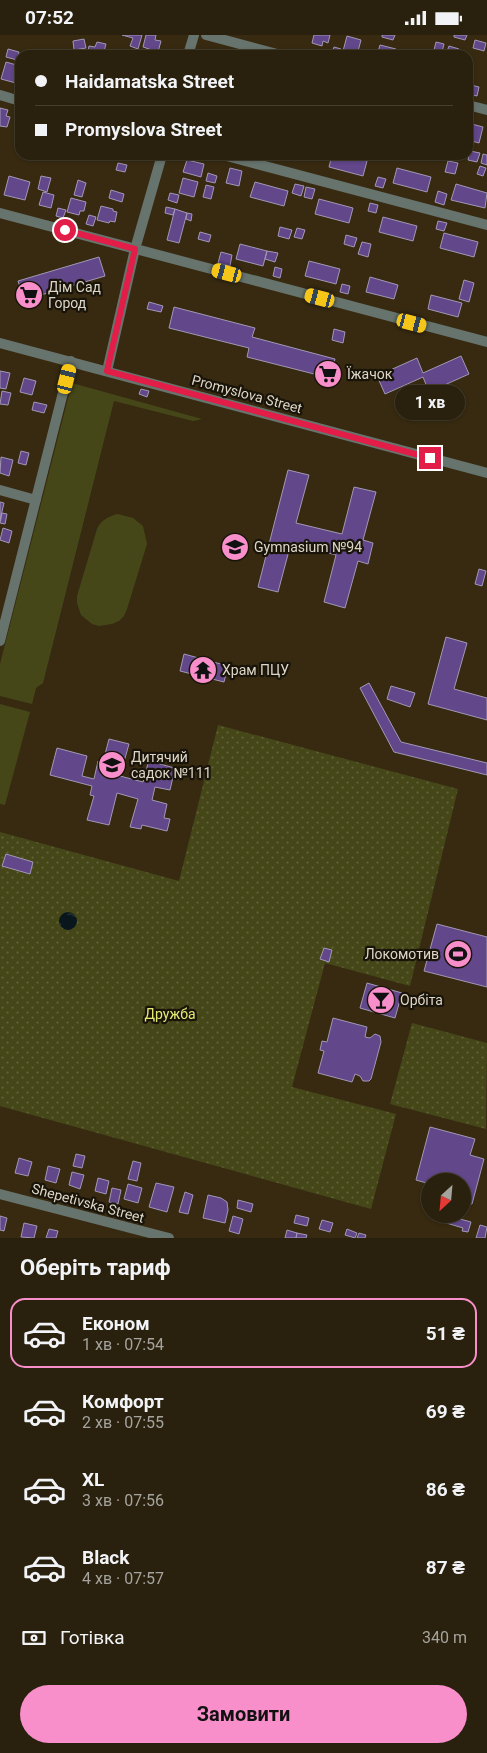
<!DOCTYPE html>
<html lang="uk">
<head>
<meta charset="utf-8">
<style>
  body { margin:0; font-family:Roboto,sans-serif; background:#312816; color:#f1f3f6; height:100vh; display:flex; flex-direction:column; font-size:19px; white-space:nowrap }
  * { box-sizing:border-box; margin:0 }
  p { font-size:16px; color:#a5a39d }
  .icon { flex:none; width:28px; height:28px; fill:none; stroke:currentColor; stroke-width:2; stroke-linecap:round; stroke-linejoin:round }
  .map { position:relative; height:1203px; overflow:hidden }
  .sheet { display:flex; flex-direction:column; background:#29200d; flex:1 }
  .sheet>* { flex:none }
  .top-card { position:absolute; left:15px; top:15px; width:458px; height:110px; border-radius:15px; box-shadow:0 1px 4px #0004,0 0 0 1px #453e2e; display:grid; align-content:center; height:110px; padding:0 20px; background:#29200d }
  .needle { width:32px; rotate:206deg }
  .tools { position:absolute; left:421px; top:1138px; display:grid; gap:10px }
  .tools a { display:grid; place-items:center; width:50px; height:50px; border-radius:50%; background:#29200d; box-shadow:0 1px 4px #0004,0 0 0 1px #453e2e; font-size:25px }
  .end { position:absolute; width:22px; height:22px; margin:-11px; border:6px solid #e11d48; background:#fff; box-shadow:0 0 0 2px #fff }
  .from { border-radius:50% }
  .bubble { position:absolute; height:35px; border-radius:18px; background:#29200d; box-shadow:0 1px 4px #0004,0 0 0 1px #453e2e; font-size:16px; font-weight:700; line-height:35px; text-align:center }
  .car { position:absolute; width:15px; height:30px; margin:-15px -8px; border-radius:6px; box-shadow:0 0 4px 1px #0007; background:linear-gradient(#f5c518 24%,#345 0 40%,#f5c518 0 76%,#345 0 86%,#f5c518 0) }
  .top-card b { display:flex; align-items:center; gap:18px; height:48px; font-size:19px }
  .top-card b+b { border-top:1px solid #453e2e }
  .top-card i { width:12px; height:12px; background:#f1f3f6 }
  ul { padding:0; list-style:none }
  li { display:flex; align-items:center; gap:15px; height:70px; margin:0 10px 8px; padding:0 10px; border:2px solid transparent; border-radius:15px }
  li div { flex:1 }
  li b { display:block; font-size:19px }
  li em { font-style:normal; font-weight:700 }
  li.current { border-color:#f98fca }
  li>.icon { width:45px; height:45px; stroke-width:1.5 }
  h2 { padding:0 20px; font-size:22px; line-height:60px }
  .pay { display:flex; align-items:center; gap:12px; height:55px; padding:0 20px; font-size:19px }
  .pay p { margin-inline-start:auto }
  .primary-button { display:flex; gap:10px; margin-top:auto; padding:10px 20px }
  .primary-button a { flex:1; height:58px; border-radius:30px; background:#f98fca; color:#111; font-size:20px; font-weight:700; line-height:58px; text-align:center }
  .status { display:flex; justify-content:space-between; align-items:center; height:35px; padding:0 25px; background:#29200d; direction:ltr }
  .status svg { height:14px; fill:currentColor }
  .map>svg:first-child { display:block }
  .grass { fill:#454719 }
  .park { fill:url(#park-dots) }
  .water { fill:url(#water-ripples) }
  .building { fill:#62478a; stroke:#a298b5 }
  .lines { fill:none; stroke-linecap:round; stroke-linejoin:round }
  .minor { stroke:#67746d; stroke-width:10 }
  .tertiary { stroke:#67746d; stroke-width:10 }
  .route { stroke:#e11d48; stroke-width:6 }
  .labels { text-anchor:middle; stroke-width:4.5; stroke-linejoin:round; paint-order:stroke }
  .poi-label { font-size:14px; fill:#ded6c7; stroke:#191409; text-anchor:start }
  .street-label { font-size:14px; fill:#ded6c7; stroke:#191409 }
  .park-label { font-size:14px; fill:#e4e976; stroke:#191409 }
</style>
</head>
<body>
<div class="status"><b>07:52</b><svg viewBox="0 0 49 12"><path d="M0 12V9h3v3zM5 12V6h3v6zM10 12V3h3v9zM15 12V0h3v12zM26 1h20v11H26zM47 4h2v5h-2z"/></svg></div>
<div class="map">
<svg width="487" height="1203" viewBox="0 0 487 1203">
  <defs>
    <pattern id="park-dots" width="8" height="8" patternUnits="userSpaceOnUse" patternTransform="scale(1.25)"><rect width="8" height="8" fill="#454719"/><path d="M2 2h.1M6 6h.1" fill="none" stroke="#5f6139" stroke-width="1.8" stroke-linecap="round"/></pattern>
    <pattern id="water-ripples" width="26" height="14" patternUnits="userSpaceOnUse" patternTransform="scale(1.25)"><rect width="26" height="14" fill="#09161c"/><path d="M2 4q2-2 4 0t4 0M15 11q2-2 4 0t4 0" fill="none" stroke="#2c373c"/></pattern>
  </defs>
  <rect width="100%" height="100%" fill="#372a11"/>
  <path class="grass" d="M72,348L202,384L193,386L114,366L43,648L36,653L32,669L0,661V629Z
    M118,479L133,483L143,491L147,509L127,574L124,581L119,586L112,589L99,591L92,589L81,580L77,568V561L97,494C101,485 109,481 118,479Z
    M0,669L30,677L5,770L0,769Z"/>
  <path class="park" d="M218,690L458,754L410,951L325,928L292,1052L396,1079L371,1174L0,1071V797L179,846Z
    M412,988L487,1008L486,1094L390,1069Z"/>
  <path class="water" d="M59 886a9 9 0 1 1 18 0a9 9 0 1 1-18 0Z"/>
  <path class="building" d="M122,0H142L138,14L130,11L133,3Z
    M146,0H156L155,5L161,6L158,17L143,12Z
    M314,0H330L328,8L323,6L322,11L312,8Z
    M382,0H395L393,5L382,2Z
    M454,0H467L465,5L454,2Z
    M347,1L361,5L357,20L343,16Z
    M84,4L86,13L74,15L73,6Z
    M475,5L486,8L484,16L473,13Z
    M97,7L106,9L103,20H87L89,11L95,12Z
    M436,7L444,9L442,17L434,15Z
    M380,10L396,14L395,20H377Z
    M449,11L459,14L457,20L446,19Z
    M334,12L341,14L340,20H331Z
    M8,14L19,17L17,25L6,22Z
    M216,15L236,20H215Z
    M6,27L20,31L16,48L1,44Z
    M471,50L479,52L477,61L469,59Z
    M0,73L8,75L6,81L10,82L7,92L0,91Z
    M468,88L483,92L479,108L468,105V100H470L471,95L468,94Z
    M470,116L480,118L477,127L468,125Z
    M483,119L487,120V130L481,128Z
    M115,120H132L130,125L115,121Z
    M332,120H345L367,126L363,141L329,132Z
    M187,125L204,129L201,142L183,137Z
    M448,126L458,128L455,139L445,137Z
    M118,128L127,130L125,137L116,135Z
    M480,131L486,133L483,141L477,139Z
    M230,133L242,136L239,151L226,148Z
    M397,133L431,142L427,157L393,148Z
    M208,138L217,141L215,148L206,146Z
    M9,141L30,147L25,165L4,160Z
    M41,141L51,143L47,157L38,154Z
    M378,142L386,144L383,153L375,151Z
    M183,143L198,147L194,162L179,158Z
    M78,145L86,148L82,162L74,160Z
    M255,147L288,156L284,171L250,162Z
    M295,149L304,151L301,161L292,158Z
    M456,149L487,158L485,173L451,165Z
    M206,150L214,152L211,164L203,162Z
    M306,152L315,154L312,164L304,162Z
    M111,155L124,159L122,167L109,163Z
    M438,156L447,159L444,170L435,167Z
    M43,157L54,160L51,173L39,170Z
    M170,158L179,160L177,168L168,165Z
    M71,163L86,167L84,176H80L79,180L67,177Z
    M319,164L353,173L349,188L315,179Z
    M370,168L378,170L376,178L368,176Z
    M101,171L113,174V176L117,177L115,187L110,186L109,188L97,185Z
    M166,172L175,174L173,180L165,178Z
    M58,173L66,175L63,183L56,181Z
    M175,174L187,178L179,208L167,205Z
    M187,178L192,179L191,186L186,184Z
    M89,180L96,182L93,191L86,189Z
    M383,182L417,191L413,206L379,197Z
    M438,186L447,188L444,196L436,194Z
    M280,192L292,195L289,204L278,201Z
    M297,193L305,195L302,204L294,202Z
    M200,197L211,200L209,207L198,204Z
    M444,198L478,207L474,222L440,213Z
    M346,200L357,203L354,212L344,209Z
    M362,207L371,209L368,222L358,219Z
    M240,209L267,216L263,231L236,224Z
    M267,216L278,218L275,227L265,224Z
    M221,217L232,220L230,231L218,228Z
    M99,222L105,241L24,265L18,246Z
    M309,226L340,234L336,249L305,241Z
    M275,232L282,234L280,243L273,241Z
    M370,242L398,250L394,264L366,257Z
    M464,245L474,248L469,267L459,264Z
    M342,249L350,251L348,259L340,257Z
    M431,260L462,268L458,282L428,274Z
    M149,267L163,271L161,277L147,274Z
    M174,272L255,293L252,302L335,324L330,343L247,322L249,313L169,293Z
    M334,294L345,297L343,308L332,305Z
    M461,321L469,339L429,357L423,342L385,359L377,341L417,323L423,338Z
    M0,336L10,338L6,354L0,353Z
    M24,343L36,346L32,360L20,357Z
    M141,354L149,356L147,362L139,359Z
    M2,356L11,358L8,370L0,369Z
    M34,367L47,370L44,378L32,375Z
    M21,416L29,418L26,430L18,428Z
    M1,422L13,425L9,441L0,438Z
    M288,435L309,440L296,488L342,499L354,452L376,457L363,505L373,508L368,529L358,526L345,573L324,567L336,520L291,508L278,557L258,552Z
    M0,467L4,468L0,485Z
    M2,478L7,479L5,489L0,488Z
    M3,493L12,496L9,508L0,505Z
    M479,534L486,536L482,551L475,549Z
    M446,602L467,608L454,654L487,663V685L428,669Z
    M184,619L228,631L224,647L180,636Z
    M369,648L401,707L487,728V740L394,717L360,653Z
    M391,651L415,658L410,672L387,664Z
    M109,704L129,709L120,741L143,747L150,721L162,724L160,729L182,735L179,744L173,742L170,755L155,752L152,765L167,769L164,783L170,784L167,796L142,790L141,794L130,792L138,764L117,758L109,790L87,785L94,761L90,760L92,751L50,740L57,713L87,721L82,741L94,744L98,726L103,727Z
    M6,819L33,827L30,839L2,831Z
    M437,889L487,902V952L424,936Z
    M324,913L332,915L329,927L320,924Z
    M367,948L402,958L395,983L360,973Z
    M333,983L367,992L365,1002L370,1003L375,999L380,1001L381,1007L371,1044L369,1046H363L360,1041L355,1039L352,1047L318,1038L324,1016L320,1015L322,1006L327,1007Z
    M430,1092L475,1104L470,1120L484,1124L472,1169L462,1167V1146H430V1149L416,1145Z
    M76,1119L85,1121L82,1133L73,1131Z
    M19,1123L32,1127L28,1141L15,1138Z
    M133,1126L141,1128L137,1146L128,1144Z
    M48,1131L60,1134L56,1148L45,1145Z
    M72,1137L84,1140L80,1154L69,1150Z
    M98,1143L109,1146L106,1159L95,1156Z
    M156,1148L174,1152L167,1177L149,1172Z
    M128,1149L142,1153L138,1168L124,1164Z
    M112,1153L121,1155L118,1169L109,1167Z
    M185,1157L193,1160L188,1179L179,1177Z
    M208,1160L221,1163L227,1167L228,1175L225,1188L203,1183Z
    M238,1165L253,1169L251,1177L237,1173Z
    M435,1179H442L471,1187L468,1197L462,1196L463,1193L433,1184Z
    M296,1180L309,1183L307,1191L294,1188Z
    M0,1181L7,1183L4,1196L0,1195Z
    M233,1181L243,1184L239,1199L229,1196Z
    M322,1185L333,1188L330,1197L319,1194Z
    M24,1188L37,1191L34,1203L21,1202Z
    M480,1190L487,1192L485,1203H476Z
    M49,1194L58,1196L56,1203H46Z
    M347,1194L357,1198L355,1203L345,1200Z
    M287,1195L297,1198L296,1203H285Z
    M297,1198L307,1200L306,1203H296Z
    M359,1198L366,1200L365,1203H357Z"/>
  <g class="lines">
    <path class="minor" d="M206,0L281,20
      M188,20L194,0
      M0,60L20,66
      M468,70L487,75
      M223,120L487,190
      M0,178L487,307
      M107,336L135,214L162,120
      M0,455L36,465
      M0,606L71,326
      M0,1159L169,1203"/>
    <path class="tertiary" d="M0,308L487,438"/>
  </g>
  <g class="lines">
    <path class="route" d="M65,195L135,214L107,336L430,423"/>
  </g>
  <defs>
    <g id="supermarket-disc" transform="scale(1.4375)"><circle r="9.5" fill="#f98fca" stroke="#191409"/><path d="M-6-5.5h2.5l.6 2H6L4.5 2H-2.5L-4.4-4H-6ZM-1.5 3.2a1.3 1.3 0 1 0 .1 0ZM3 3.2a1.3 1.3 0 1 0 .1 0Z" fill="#111"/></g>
    <g id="school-disc" transform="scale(1.4375)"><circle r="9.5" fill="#f98fca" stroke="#191409"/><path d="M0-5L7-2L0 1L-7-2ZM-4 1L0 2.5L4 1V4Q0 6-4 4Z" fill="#111"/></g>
    <g id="temple-disc" transform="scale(1.4375)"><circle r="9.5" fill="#f98fca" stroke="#191409"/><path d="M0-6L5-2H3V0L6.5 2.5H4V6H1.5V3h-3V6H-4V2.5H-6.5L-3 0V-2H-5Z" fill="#111"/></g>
    <g id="stadium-disc" transform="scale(1.4375)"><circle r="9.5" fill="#f98fca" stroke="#191409"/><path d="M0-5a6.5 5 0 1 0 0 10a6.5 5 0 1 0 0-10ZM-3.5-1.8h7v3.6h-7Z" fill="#111"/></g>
    <g id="bar-disc" transform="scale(1.4375)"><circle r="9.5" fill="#f98fca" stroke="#191409"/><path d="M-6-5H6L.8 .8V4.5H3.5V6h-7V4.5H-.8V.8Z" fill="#111"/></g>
  </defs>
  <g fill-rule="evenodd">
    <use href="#supermarket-disc" x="29" y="260"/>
    <use href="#supermarket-disc" x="328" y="339"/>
    <use href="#school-disc" x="235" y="512"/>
    <use href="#temple-disc" x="203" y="635"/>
    <use href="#school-disc" x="112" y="730"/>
    <use href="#stadium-disc" x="458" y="919"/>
    <use href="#bar-disc" x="381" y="965"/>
  </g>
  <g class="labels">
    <g class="poi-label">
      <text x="48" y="257">Дім Сад<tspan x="48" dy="16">Город</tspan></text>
      <text x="347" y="344">Їжачок</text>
      <text x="254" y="517">Gymnasium №94</text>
      <text x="222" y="640">Храм ПЦУ</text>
      <text x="131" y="727">Дитячий<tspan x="131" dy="16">садок №111</tspan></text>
      <text x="439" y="924" text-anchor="end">Локомотив</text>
      <text x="400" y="970">Орбіта</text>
    </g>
    <g class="street-label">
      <text transform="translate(247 359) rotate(15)" y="5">Promyslova Street</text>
      <text transform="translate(88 1168) rotate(15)" y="5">Shepetivska Street</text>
    </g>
    <g class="park-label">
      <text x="170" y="984">Дружба</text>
    </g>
  </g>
</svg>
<div class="tools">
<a><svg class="needle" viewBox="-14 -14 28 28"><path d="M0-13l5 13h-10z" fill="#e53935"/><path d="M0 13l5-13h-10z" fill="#a5a39d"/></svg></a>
</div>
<i class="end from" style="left:65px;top:195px"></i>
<i class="end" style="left:430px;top:423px"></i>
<div class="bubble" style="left:395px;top:350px;width:70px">1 хв</div>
<i class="car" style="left:227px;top:238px;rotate:285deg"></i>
<i class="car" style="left:320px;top:263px;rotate:285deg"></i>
<i class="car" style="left:412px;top:288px;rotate:105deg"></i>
<i class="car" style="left:67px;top:344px;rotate:14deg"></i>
<div class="top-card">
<b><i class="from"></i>Haidamatska Street</b>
<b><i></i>Promyslova Street</b>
</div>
</div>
<section class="sheet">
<h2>Оберіть тариф</h2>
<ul>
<li class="current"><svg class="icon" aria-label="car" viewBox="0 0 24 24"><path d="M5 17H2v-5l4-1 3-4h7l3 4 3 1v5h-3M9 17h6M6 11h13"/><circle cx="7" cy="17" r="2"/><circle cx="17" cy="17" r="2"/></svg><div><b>Економ</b><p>1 хв · 07:54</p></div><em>51 ₴</em></li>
<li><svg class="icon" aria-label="car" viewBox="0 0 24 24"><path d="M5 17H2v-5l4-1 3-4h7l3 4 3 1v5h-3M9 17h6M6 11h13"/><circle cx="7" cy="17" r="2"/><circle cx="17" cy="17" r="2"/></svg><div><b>Комфорт</b><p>2 хв · 07:55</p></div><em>69 ₴</em></li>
<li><svg class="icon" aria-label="car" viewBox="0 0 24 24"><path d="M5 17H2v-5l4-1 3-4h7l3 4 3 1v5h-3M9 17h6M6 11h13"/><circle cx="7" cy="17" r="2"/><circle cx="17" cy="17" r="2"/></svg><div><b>XL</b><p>3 хв · 07:56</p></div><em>86 ₴</em></li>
<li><svg class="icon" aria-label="car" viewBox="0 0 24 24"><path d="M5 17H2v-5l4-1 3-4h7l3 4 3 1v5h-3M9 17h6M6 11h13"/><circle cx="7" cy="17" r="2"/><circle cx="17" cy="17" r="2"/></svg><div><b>Black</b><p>4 хв · 07:57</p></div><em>87 ₴</em></li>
</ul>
<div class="pay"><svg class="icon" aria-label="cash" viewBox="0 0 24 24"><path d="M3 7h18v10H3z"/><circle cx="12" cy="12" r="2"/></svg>Готівка<p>340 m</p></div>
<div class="primary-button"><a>Замовити</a></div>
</section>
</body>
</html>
